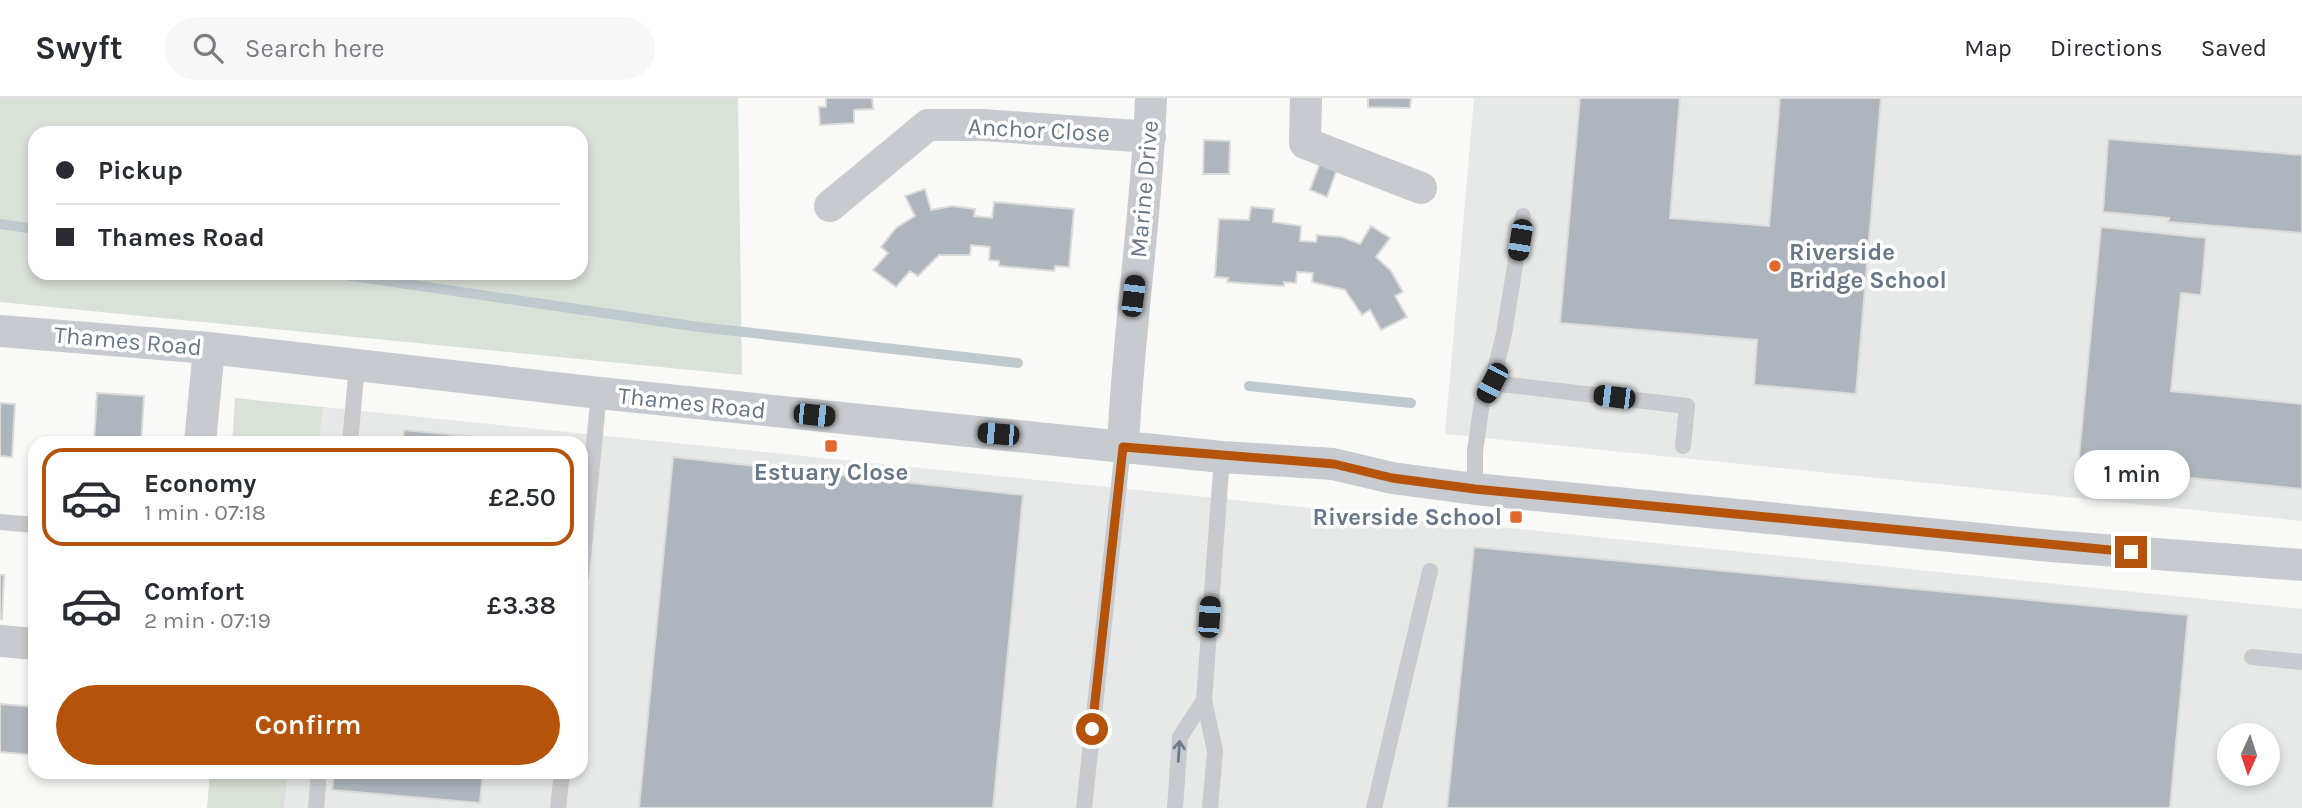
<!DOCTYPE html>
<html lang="en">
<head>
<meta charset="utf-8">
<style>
  body { margin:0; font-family:Karla,sans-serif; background:#f7f7f7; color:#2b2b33; height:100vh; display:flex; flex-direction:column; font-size:26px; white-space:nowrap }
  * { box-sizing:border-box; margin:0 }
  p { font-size:23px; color:#7c7c81 }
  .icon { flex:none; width:38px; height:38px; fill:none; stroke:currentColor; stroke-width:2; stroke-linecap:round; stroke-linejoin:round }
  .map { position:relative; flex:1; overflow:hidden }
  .side { position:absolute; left:28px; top:338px; width:560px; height:343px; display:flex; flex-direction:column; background:#fff; border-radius:21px; box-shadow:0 4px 10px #0003 }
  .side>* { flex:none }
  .hud { position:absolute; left:28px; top:28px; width:560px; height:154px; border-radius:21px; box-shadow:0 4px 10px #0003; display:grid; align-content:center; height:154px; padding:0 28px; background:#fff }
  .needle { width:46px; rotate:183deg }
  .buttons { position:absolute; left:2217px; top:625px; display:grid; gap:14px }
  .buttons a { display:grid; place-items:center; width:63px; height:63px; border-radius:50%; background:#fff; box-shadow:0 4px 10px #0003; font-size:35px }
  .end { position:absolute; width:32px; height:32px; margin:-16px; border:9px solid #b45309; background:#fff; box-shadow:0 0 0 4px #fff }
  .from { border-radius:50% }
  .bubble { position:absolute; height:49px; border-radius:24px; background:#fff; box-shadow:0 4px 10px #0003; font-size:23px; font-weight:600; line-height:49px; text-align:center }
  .car { position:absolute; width:21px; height:42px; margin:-21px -10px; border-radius:9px; box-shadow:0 0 5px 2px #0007; background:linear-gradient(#222 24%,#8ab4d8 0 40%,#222 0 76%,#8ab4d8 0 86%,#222 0) }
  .hud b { display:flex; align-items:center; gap:24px; height:66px; font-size:26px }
  .hud b+b { border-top:2px solid #e1e1e2 }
  .hud i { width:18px; height:18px; background:#2b2b33 }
  ul { padding:12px 0 0; list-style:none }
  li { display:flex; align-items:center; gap:21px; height:98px; margin:0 14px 10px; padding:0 14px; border:4px solid transparent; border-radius:21px }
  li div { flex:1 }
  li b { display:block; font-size:26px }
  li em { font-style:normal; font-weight:600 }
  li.active { border-color:#b45309 }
  li>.icon { width:63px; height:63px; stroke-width:1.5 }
  .action { display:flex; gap:14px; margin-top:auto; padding:14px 28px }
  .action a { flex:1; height:80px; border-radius:42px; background:#b45309; color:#fff; font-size:28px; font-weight:600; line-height:80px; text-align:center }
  header { display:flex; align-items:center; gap:42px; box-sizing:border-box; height:98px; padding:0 35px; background:#fff; border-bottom:2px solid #e1e1e2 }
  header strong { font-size:33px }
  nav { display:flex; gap:38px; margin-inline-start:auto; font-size:24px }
  .search { width:490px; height:63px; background:#f7f7f7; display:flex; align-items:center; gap:18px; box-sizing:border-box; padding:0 24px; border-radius:38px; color:#7c7c81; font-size:26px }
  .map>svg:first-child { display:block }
  .built { fill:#e7e8e8; fill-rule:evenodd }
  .green { fill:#dae1d8; fill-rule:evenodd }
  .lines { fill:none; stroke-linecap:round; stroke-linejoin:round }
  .stream { stroke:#c0c9ce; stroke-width:10 }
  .building { fill:#aeb5bc; stroke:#dbdbd9; stroke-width:2 }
  .service { stroke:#c7cace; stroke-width:16 }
  .minor { stroke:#c7cace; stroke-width:32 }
  .oneway { stroke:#6d7b8c }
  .route { stroke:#b45309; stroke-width:9 }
  .poi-dot { fill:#e3682e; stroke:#fff; stroke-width:2.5 }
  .labels { text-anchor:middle; stroke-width:7; stroke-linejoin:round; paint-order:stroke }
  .street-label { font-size:24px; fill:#687788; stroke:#fff }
  .poi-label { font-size:24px; font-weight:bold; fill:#687788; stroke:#fff; text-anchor:start }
</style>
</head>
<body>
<header>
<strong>Swyft</strong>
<div class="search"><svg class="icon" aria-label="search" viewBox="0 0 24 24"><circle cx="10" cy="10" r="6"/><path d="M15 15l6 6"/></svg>Search here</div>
<nav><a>Map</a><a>Directions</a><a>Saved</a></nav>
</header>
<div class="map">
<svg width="2302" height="710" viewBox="0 0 2302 710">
  <rect width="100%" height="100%" fill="#f9f9f7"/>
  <path class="built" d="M1474,0H2302V423L1445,336Z
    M323,309L2302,511V710H284L288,674H581V345H319ZM2230,637H2268V676H2230Z"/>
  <path class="green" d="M0,0H738L742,277L0,204ZM35,35H581V175H35Z
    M235,300L323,309L319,345H232Z
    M210,674H288L284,710H207Z"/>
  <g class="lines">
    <path class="stream" d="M0,126L35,131
      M332,175L699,229L1018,265
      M1249,288L1411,305"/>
  </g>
  <path class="building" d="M826,0H872L873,11L854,12V25L820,27L819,9H826Z
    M1368,0H1411L1410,10L1368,9Z
    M1580,0H1680L1670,120L1769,128L1780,0H1881L1856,296L1754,287L1757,242L1560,225Z
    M2108,41L2302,57V135L2168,124L2169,120L2103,114Z
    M1204,42L1230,43L1229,76H1203Z
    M1320,65L1337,71L1327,99L1310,92Z
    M925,91L931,112L952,108L975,111L974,118L992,120L994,104L1074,111L1069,169L1055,168L1054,173L999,168V163L989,162L990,149L971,147L970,157H939L918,178L910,173L896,189L873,172L888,155L881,149L896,130L915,118L905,98Z
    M1251,109L1274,111L1273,124L1301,128L1300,143L1316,144L1317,137L1342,139L1360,146L1371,128L1390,140L1376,159L1391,173L1403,194L1395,198L1407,219L1381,232L1370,212L1362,217L1345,192L1312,184L1313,175L1297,174L1296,185L1284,184V188L1227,184L1228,180L1215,179L1219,121L1249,122Z
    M2101,129L2206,140L2201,197L2181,195L2171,293L2302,306V391L2078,369Z
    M97,295L144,298L141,345H94Z
    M0,305L15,306L12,359L0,358Z
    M404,332L506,342V345H402Z
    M673,359L1023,397L993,710H639Z
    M1474,449L2188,517L2170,710H1447Z
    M0,477H4L2,521H0Z
    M0,606L35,609V657L0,654Z
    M334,674H483L480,705L332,692Z"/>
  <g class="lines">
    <path class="service" d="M1492,285L1687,308L1683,348
      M350,345L357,267
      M1475,391V353L1482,304L1492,285L1504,236L1523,118
      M0,424L35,427
      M581,479L599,295
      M2252,559L2302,564
      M316,710L319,674
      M558,710L562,674
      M1084,710L1123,349
      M1175,710L1180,639L1204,602
      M1210,710L1215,653L1204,602L1222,359
      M1374,710L1430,473"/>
    <path class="minor" d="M1306,0L1305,45L1421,90
      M830,108L928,27H983L1150,39
      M0,233L209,250L599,295L1222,359L1333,366L1392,380L1475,391L2051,448L2302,467
      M200,345L209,250
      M1123,349C1128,232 1147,117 1151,0
      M0,543L35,546"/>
  </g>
  <defs><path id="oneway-shaft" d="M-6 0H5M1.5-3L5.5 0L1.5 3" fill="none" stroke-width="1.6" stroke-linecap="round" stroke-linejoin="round" transform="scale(1.75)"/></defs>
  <use class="oneway" href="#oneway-shaft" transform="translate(1179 653) rotate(-86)"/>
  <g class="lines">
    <path class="route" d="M1092,631L1123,349L1334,366L1392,380L1475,391L2131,454"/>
  </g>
  <g class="poi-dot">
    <circle cx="1775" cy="168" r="7"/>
    <rect x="824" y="341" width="14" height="14" rx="3.5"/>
    <rect x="1509" y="412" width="14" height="14" rx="3.5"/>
  </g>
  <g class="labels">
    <g class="street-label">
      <text transform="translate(1039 32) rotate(3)" y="8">Anchor Close</text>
      <text transform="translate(1144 91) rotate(-85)" y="8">Marine Drive</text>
      <text transform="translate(128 243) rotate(5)" y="8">Thames Road</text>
      <text transform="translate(692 305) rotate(6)" y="8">Thames Road</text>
    </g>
    <g class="poi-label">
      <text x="1789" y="162">Riverside<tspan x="1789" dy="28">Bridge School</tspan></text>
      <text x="831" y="382" text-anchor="middle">Estuary Close</text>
      <text x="1502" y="427" text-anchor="end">Riverside School</text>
    </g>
  </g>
</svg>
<div class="buttons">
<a><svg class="needle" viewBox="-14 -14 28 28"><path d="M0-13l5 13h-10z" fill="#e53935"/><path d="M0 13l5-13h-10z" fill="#7c7c81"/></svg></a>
</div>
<i class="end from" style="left:1092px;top:631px"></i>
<i class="end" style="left:2131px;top:454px"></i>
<div class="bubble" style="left:2074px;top:352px;width:116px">1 min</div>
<i class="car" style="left:1520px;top:142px;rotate:189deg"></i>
<i class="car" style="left:1133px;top:198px;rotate:7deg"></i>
<i class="car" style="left:1492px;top:285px;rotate:208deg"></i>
<i class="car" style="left:1614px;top:299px;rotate:277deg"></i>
<i class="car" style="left:814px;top:317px;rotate:96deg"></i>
<i class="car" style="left:998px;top:336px;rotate:275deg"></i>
<i class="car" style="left:1209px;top:519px;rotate:4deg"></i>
<div class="hud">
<b><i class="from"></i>Pickup</b>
<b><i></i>Thames Road</b>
</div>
<section class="side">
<ul>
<li class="active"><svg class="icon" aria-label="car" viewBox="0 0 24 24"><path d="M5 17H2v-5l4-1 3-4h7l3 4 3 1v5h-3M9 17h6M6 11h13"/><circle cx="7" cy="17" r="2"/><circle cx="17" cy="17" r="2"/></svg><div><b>Economy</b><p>1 min · 07:18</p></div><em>£2.50</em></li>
<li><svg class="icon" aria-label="car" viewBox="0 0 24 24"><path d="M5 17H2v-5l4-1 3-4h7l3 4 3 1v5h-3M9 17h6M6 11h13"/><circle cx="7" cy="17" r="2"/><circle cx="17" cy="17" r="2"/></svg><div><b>Comfort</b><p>2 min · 07:19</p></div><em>£3.38</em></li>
</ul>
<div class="action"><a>Confirm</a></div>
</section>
</div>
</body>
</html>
